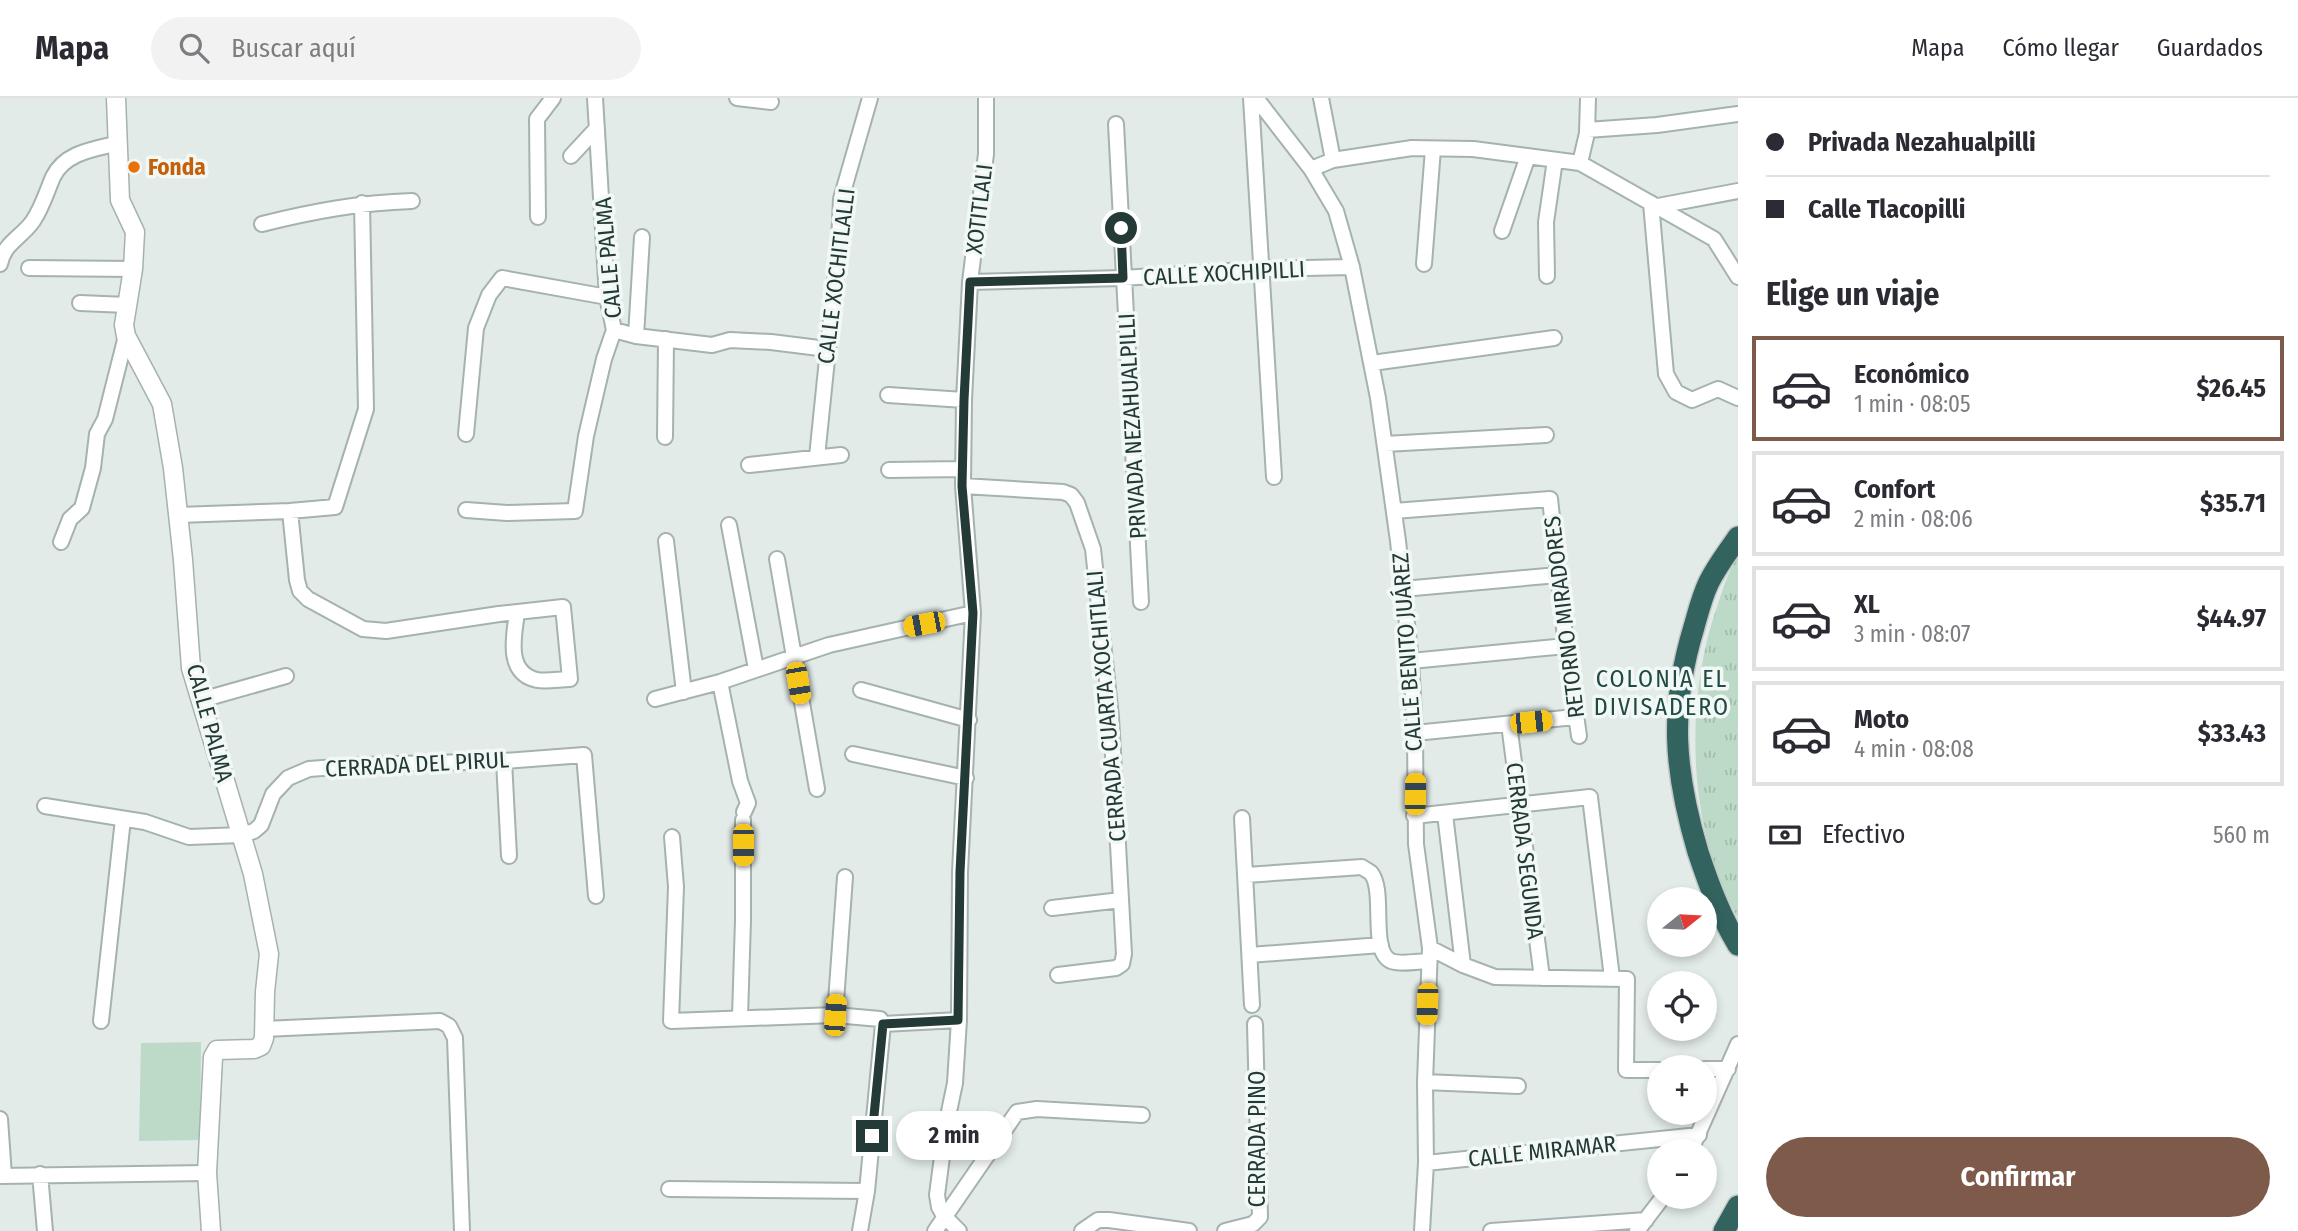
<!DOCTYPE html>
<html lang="es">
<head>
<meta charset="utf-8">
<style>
  body { margin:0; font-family:"Fira Sans Condensed",sans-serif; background:#f2f2f3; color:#2b2b33; height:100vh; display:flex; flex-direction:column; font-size:26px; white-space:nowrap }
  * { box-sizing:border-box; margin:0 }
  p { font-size:23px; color:#7c7c81 }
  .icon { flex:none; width:38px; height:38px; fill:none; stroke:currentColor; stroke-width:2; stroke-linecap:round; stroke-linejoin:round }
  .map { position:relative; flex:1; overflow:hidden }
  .sheet { display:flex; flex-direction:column; background:#fff; width:560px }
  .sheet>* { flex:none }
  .top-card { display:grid; align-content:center; height:154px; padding:0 28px; background:#fff }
  .needle { width:46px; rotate:72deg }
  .tools { position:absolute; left:1647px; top:789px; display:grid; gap:14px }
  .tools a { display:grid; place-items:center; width:70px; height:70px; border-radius:50%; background:#fff; box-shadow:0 4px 10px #0003; font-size:35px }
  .end { position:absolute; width:32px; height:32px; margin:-16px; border:9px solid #243a36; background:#fff; box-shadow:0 0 0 4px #fff }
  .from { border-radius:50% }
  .bubble { position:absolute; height:49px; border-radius:24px; background:#fff; box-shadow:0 4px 10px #0003; font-size:23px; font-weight:700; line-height:49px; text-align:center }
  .car { position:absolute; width:21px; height:42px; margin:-21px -10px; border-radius:9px; box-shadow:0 0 5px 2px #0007; background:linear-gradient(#f5c518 24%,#345 0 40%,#f5c518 0 76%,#345 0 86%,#f5c518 0) }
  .top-card b { display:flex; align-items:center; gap:24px; height:66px; font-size:26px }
  .top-card b+b { border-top:2px solid #e1e1e2 }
  .top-card i { width:18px; height:18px; background:#2b2b33 }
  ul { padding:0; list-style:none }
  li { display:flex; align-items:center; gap:21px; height:105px; margin:0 14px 10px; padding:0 14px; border:4px solid #e1e1e2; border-radius:0px }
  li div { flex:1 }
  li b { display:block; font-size:26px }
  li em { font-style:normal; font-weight:700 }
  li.active { border-color:#7e5a4b }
  li>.icon { width:63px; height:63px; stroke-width:1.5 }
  h2 { padding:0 28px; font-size:32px; line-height:84px }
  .pay { display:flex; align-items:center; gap:18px; height:77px; padding:0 28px; font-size:26px }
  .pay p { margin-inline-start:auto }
  .button { display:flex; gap:14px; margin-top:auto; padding:14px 28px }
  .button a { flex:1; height:80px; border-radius:42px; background:#7e5a4b; color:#fff; font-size:28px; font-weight:700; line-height:80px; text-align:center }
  header { display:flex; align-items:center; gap:42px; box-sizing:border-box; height:98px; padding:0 35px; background:#fff; border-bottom:2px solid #e1e1e2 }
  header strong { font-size:33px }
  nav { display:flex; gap:38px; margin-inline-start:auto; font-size:24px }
  .search { width:490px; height:63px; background:#f2f2f3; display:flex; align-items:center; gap:18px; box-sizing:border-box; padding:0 24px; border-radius:38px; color:#7c7c81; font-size:26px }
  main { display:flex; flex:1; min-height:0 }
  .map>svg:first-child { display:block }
  .park { fill:url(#park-tufts) }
  .pitch { fill:#bddac8 }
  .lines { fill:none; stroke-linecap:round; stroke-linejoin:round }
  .minor-casing { stroke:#a5b2af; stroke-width:18 }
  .tertiary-casing { stroke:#a5b2af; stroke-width:21 }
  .motorway-casing { stroke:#c2c8c7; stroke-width:24 }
  .minor { stroke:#fff; stroke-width:14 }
  .tertiary { stroke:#fff; stroke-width:18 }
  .motorway { stroke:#33635e; stroke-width:21 }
  .route { stroke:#243a36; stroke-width:9 }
  .food-dot { fill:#e8710a; stroke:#f2f8f6; stroke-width:2.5 }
  .labels { text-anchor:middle; stroke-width:7; stroke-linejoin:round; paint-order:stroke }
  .food-label { font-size:23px; font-weight:bold; fill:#c56008; stroke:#f2f8f6; text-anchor:start }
  .street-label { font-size:23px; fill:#243a36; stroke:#f2f8f6 }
  .neighbourhood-label { font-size:24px; letter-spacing:2px; fill:#224a44; stroke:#f2f8f6 }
</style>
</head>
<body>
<header>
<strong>Mapa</strong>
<div class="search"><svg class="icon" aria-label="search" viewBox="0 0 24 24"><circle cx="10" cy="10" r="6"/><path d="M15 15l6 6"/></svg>Buscar aquí</div>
<nav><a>Mapa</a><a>Cómo llegar</a><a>Guardados</a></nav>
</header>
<main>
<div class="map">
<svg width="1738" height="1133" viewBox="0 0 1738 1133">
  <defs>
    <pattern id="park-tufts" width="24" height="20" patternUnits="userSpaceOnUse" patternTransform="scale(1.75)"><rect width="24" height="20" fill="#bddac8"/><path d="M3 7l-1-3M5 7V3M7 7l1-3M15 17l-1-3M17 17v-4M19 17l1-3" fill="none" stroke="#a2bcac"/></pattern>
  </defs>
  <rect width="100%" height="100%" fill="#e2ebe8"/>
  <path class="park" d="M1738,460V820C1687,733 1684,602 1717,509C1723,492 1727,474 1738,460Z"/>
  <path class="pitch" d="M201,944L200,1042L139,1043L141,945Z"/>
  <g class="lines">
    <g class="minor-casing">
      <path id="minor" d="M737,0L771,4
        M1251,0L1274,379
        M1256,0L1311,71L1333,62L1412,50L1473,51L1580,65L1714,141L1738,179
        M1321,0L1333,62
        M1116,26L1141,504
        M1587,32L1657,27L1738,16
        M571,58L597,30
        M1580,65L1587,35L1588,0
        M1311,71L1336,113L1352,169L1378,300L1398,443L1411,563L1415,635L1416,746L1430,850L1425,984L1426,1065L1422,1133
        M1651,105L1666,276L1676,294L1692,302L1718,291L1738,300
        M1658,108L1738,93
        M538,119L537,21L553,0
        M262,126C314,113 358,105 412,103
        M1502,133L1528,58
        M0,166C4,145 22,139 33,123C42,110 47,93 53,79C65,54 95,51 119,45
        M1424,166L1433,51
        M29,170L133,171
        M1547,178L1546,124L1555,62
        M970,184L1123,180L1261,171L1352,169
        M80,205L127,207
        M614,232L636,238L712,247L730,242L771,244L827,251
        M636,238L642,139
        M1372,265L1554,240
        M888,297L964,302
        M466,336L476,230L489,197L502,180L607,199
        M665,339L666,241
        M1385,346L1546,337
        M817,359L839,144L841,101L870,0
        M749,367L841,357
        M889,372L962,371
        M963,388L1063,394L1071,397L1077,405L1093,451L1111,619L1124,856L1122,866L1116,870L1058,877
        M466,412L507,415L575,413L586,338L604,261L614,232L607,199L595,0
        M290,413L297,482L300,493L308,501L363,531L386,533L499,516L563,509L570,581C560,581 547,584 537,582C505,575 514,537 517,515
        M1394,413L1550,401L1566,548L1579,638
        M178,417L290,413L335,409L366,311L362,105
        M729,427L756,571
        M666,443L684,594
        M61,444L70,421L82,410L93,370L97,336L105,321L126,238
        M777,461L817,691
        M1403,491L1558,477
        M1411,563L1566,548
        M720,584L740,683L748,705L744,714
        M861,592L969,622
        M655,601L720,584L829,547L973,515
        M201,602L286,578
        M1509,626L1542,880
        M1415,635L1575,619
        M853,656L966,680
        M504,663L509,758
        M45,708L145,724L189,739L242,737L254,733L261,727L273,696L288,680L309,671L362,667L504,663L584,657L596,798
        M1445,716L1463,867
        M1414,718L1590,699L1612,880
        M1242,720L1252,907
        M672,739L676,789L671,923L835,917L880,921L883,926L959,922
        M1246,777L1362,769C1363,770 1370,774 1371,775C1386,793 1369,853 1391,863C1401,867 1419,863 1429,863
        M1052,810L1121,802
        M1430,850L1463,867L1495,879L1627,881L1626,972H1659
        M1250,857L1381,847
        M835,917L845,779
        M740,919L743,822V722
        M101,923L123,721
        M264,931L440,923L449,928L455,940L462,1133
        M1704,971H1728
        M1425,984L1518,988
        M0,1021L4,1078
        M946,1028L989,1036
        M1690,1054L1738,946
        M1426,1065L1699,1037
        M40,1076L45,1133
        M0,1078L207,1075
        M669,1091L867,1093
        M860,1133L867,1093L883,926
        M935,1133L1017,1014L1037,1011L1142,1017
        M959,1133L944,1118L939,1109L937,1097L946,1028L955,985L959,922L960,774L973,515L963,388L964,302L970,184L986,56V0
        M1082,1133L1098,1122H1109L1189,1133
        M1225,1133L1253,1126L1260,1119L1255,926
        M1491,1133L1646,1122
        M1637,1133L1663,1099"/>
    </g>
    <g class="tertiary-casing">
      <path id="tertiary" d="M116,0L120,102L135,134L133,171L124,227L126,238L162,306L173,370L183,462L191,570L253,776L269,856L265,894L264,940L261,948L254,951L217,952L213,959L207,1075L211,1133"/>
    </g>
    <g class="motorway-casing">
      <path id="motorway" d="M1738,439C1728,454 1717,468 1709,484C1702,498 1698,515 1694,529C1669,611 1674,673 1698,754C1709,787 1720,817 1738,847
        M1724,1133L1738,1108"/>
    </g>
    <use href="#minor" class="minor"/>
    <use href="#tertiary" class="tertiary"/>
    <use href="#motorway" class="motorway"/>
  </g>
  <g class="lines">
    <path class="route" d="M872,1038L883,926L958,922L960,774L973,515L962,388L964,302L970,184L1123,180L1121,130"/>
  </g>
  <circle class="food-dot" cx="134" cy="69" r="7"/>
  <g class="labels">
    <g class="food-label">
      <text x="148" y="77">Fonda</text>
    </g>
    <g class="street-label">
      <text transform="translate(979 111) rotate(-83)" y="8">XOTITLALI</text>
      <text transform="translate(608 160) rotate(-95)" y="8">CALLE PALMA</text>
      <text transform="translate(1224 175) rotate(-3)" y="8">CALLE XOCHIPILLI</text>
      <text transform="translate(836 178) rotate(-83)" y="8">CALLE XOCHITLALLI</text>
      <text transform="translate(1132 328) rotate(-93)" y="8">PRIVADA NEZAHUALPILLI</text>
      <text transform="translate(1564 519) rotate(-97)" y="8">RETORNO MIRADORES</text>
      <text transform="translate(1407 554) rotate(-94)" y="8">CALLE BENITO JUÁREZ</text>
      <text transform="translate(1106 608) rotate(-95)" y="8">CERRADA CUARTA XOCHITLALI</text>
      <text transform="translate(210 625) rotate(75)" y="8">CALLE PALMA</text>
      <text transform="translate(417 666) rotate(-3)" y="8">CERRADA DEL PIRUL</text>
      <text transform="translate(1525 753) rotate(83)" y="8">CERRADA SEGUNDA</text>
      <text transform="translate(1257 1041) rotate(-90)" y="8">CERRADA PINO</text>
      <text transform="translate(1542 1053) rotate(-6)" y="8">CALLE MIRAMAR</text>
    </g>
    <g class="neighbourhood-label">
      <text x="1662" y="589">COLONIA EL<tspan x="1662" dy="28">DIVISADERO</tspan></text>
    </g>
  </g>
</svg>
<div class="tools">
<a><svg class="needle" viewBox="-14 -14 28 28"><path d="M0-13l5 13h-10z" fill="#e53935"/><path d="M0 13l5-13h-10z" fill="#7c7c81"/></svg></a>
<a><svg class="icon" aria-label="locate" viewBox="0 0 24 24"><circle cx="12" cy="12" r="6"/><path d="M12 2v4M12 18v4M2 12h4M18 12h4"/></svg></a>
<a>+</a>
<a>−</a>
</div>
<i class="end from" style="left:1121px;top:130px"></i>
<i class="end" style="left:872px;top:1038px"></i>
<div class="bubble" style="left:896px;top:1013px;width:116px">2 min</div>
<i class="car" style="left:924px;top:526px;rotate:259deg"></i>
<i class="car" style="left:798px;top:585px;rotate:170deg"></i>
<i class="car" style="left:1531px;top:624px;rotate:84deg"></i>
<i class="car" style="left:1415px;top:696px;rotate:1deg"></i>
<i class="car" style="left:743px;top:747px;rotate:180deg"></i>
<i class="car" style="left:1427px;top:906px;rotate:182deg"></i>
<i class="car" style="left:835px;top:917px;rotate:4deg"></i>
</div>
<section class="sheet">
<div class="top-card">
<b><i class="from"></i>Privada Nezahualpilli</b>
<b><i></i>Calle Tlacopilli</b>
</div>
<h2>Elige un viaje</h2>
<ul>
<li class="active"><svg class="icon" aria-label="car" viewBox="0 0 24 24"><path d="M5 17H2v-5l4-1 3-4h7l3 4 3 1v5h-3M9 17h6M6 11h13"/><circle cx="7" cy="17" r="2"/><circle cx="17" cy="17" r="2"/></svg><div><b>Económico</b><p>1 min · 08:05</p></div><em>$26.45</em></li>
<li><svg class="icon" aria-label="car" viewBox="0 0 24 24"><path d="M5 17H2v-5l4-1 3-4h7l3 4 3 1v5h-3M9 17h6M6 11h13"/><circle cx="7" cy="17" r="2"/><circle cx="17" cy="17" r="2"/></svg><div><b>Confort</b><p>2 min · 08:06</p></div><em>$35.71</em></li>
<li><svg class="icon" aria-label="car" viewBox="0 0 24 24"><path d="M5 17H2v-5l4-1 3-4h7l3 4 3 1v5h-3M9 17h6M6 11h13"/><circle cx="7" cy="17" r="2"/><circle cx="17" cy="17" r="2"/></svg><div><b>XL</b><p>3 min · 08:07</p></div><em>$44.97</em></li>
<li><svg class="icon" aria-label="car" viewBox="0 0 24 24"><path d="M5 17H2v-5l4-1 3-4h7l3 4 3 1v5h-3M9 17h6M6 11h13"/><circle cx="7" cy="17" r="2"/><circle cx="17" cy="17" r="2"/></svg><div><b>Moto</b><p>4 min · 08:08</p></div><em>$33.43</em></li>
</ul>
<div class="pay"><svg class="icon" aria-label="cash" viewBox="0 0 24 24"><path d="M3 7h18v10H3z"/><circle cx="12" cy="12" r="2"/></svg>Efectivo<p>560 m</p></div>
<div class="button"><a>Confirmar</a></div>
</section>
</main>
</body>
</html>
